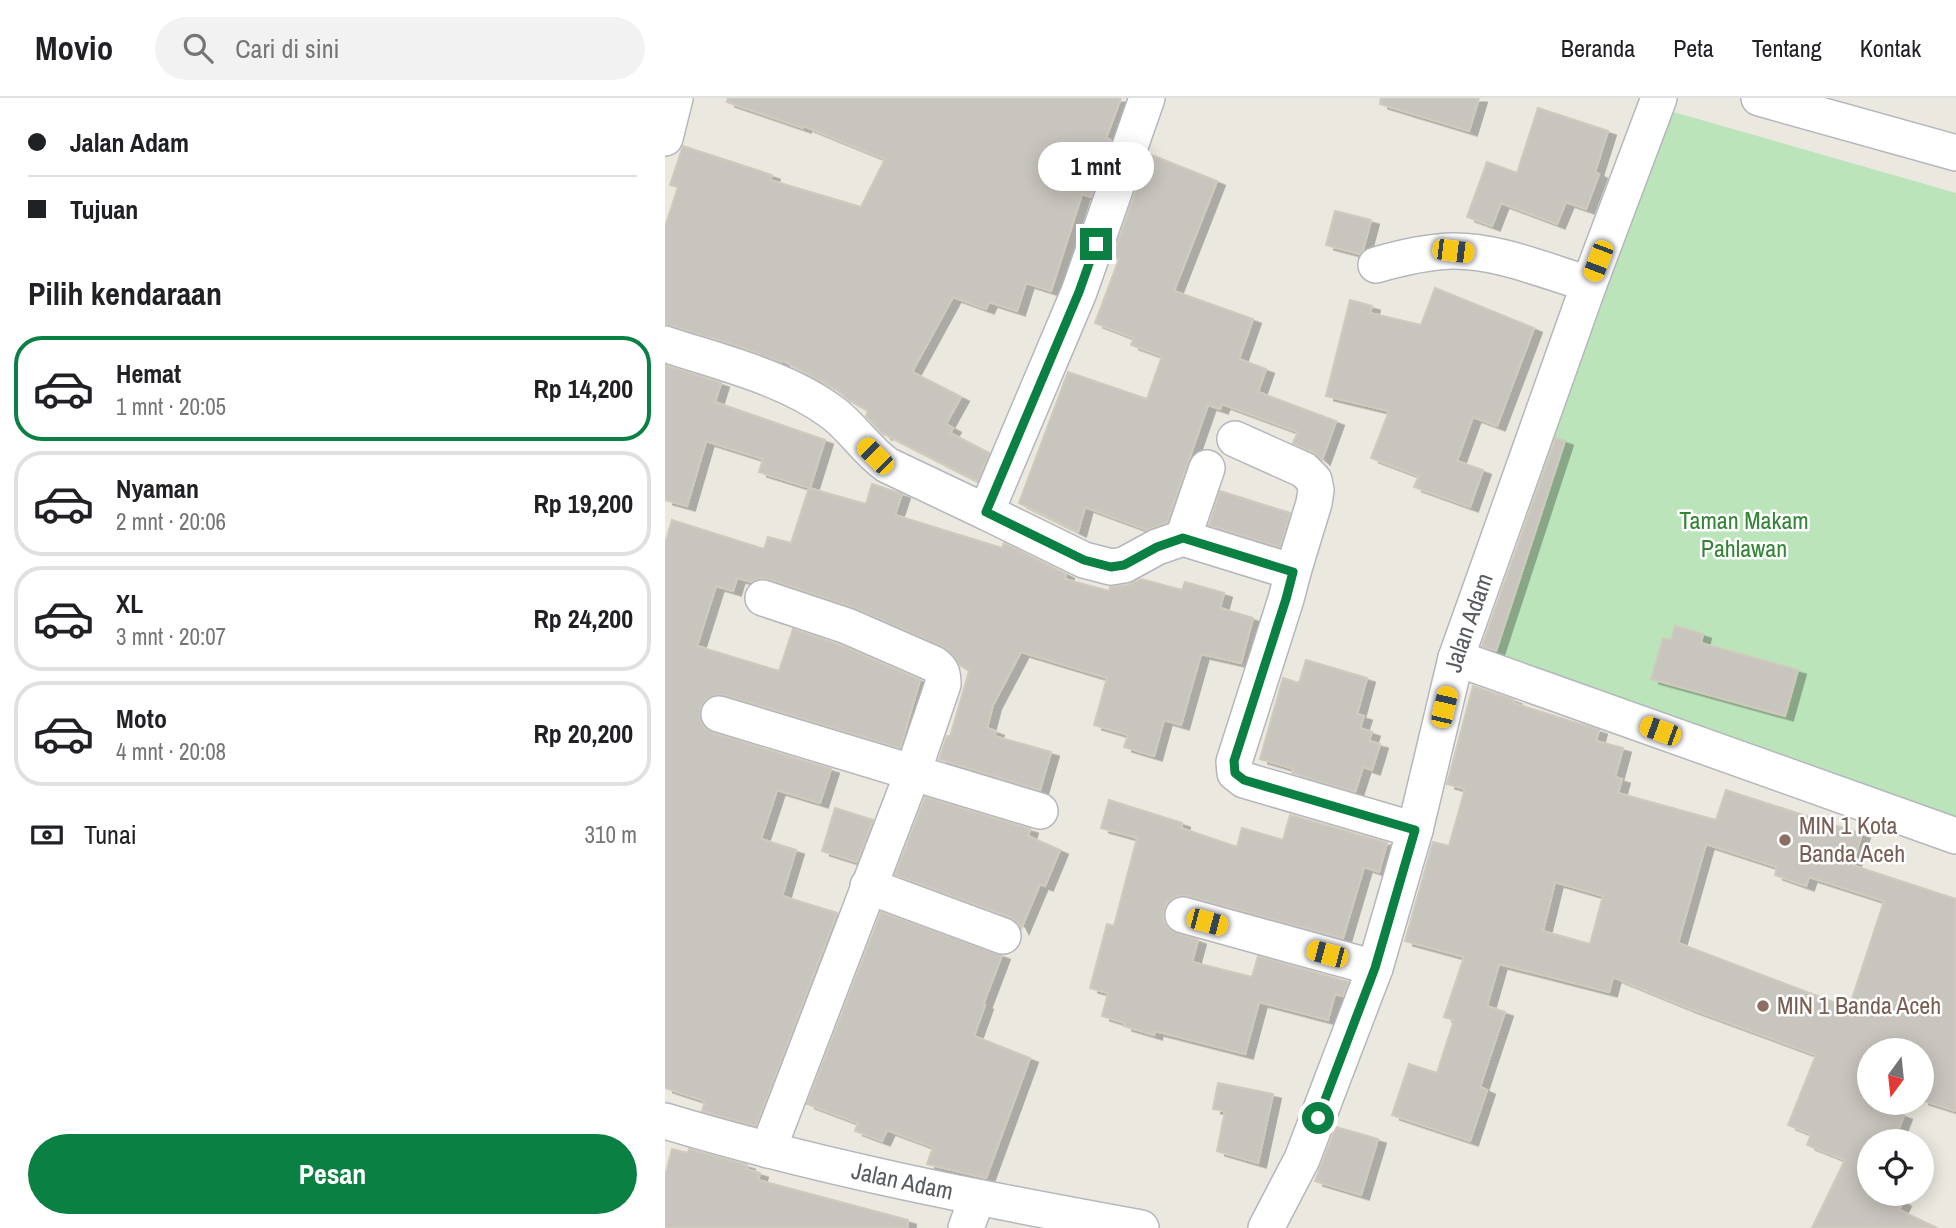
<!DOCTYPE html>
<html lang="id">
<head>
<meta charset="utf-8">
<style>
  body { margin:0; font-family:"Archivo Narrow",sans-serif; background:#f2f2f2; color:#202124; height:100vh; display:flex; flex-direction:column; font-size:26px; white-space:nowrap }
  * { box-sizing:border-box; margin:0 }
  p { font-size:23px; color:#757577 }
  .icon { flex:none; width:38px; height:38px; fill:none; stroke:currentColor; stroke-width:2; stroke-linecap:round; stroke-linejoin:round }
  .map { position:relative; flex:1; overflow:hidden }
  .sheet { display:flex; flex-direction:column; background:#fff; width:665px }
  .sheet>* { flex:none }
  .guide { display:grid; align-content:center; height:154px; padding:0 28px; background:#fff }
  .needle { width:46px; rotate:195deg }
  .controls { position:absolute; left:1192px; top:940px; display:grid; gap:14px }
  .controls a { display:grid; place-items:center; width:77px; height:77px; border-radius:50%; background:#fff; box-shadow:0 4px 18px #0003; font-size:35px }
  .end { position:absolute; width:32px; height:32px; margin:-16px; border:9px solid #0b8043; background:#fff; box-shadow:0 0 0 4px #fff }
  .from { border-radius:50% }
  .bubble { position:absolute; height:49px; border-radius:24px; background:#fff; box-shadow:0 4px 18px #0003; font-size:23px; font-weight:800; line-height:49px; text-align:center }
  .car { position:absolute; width:21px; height:42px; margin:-21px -10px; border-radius:9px; box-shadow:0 0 5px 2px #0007; background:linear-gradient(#f5c518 24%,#345 0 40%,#f5c518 0 76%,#345 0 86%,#f5c518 0) }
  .guide b { display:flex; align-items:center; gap:24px; height:66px; font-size:26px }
  .guide b+b { border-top:2px solid #e0e0e0 }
  .guide i { width:18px; height:18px; background:#202124 }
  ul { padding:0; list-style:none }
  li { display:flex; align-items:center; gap:21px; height:105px; margin:0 14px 10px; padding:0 14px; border:4px solid #e0e0e0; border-radius:28px }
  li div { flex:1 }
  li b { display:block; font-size:26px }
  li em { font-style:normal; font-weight:800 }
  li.active { border-color:#0b8043 }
  li>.icon { width:63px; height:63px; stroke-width:1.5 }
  h2 { padding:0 28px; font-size:32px; line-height:84px }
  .pay { display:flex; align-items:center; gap:18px; height:77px; padding:0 28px; font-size:26px }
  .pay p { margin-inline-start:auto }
  .cta { display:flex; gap:14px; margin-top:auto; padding:14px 28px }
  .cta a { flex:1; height:80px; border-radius:42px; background:#0b8043; color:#fff; font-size:28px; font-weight:800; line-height:80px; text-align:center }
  header { display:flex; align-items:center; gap:42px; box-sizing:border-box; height:98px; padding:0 35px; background:#fff; border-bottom:2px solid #e0e0e0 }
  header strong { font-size:33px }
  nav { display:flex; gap:38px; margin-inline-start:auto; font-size:24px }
  .search { width:490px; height:63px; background:#f2f2f2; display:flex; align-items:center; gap:18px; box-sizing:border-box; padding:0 24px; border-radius:38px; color:#757577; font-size:26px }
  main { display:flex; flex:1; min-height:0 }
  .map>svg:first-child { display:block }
  .green { fill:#bbe4ba }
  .building { fill:#c8c5be; stroke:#d0cabd; stroke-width:2; fill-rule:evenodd; filter:url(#shadow) }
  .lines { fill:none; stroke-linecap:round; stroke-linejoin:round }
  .street-casing { stroke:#b5b7bc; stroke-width:38 }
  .street { stroke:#fff; stroke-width:35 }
  .route { stroke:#0b8043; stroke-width:9 }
  .education-dot { fill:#8d6e63; stroke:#fff; stroke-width:2.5 }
  .labels { text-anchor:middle; stroke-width:5; stroke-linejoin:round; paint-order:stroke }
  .park-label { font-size:24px; fill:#338435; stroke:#fff }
  .street-label { font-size:24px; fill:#585c60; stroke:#fff }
  .education-label { font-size:24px; fill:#785e54; stroke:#fff; text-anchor:start }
</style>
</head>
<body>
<header>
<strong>Movio</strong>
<div class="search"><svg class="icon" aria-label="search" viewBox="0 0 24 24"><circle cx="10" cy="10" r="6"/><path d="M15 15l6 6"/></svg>Cari di sini</div>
<nav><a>Beranda</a><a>Peta</a><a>Tentang</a><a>Kontak</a></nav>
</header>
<main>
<section class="sheet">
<div class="guide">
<b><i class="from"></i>Jalan Adam</b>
<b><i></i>Tujuan</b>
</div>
<h2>Pilih kendaraan</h2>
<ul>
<li class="active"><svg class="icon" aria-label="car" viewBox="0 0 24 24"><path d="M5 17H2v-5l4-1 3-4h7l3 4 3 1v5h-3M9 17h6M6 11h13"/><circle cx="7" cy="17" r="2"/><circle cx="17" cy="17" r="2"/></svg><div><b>Hemat</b><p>1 mnt · 20:05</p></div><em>Rp 14,200</em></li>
<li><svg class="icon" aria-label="car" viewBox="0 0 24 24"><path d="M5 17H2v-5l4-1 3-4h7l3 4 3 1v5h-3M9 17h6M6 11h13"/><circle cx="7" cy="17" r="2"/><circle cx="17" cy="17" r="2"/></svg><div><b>Nyaman</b><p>2 mnt · 20:06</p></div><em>Rp 19,200</em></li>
<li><svg class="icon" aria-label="car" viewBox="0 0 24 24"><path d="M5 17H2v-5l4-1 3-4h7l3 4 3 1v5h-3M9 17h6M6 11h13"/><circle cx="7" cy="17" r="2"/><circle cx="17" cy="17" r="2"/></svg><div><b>XL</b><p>3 mnt · 20:07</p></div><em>Rp 24,200</em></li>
<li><svg class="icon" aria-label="car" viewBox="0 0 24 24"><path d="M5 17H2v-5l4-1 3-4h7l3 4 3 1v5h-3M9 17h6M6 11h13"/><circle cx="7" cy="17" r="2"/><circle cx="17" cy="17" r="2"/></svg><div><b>Moto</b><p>4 mnt · 20:08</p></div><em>Rp 20,200</em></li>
</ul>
<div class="pay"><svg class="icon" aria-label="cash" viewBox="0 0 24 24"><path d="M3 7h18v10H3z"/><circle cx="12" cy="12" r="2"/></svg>Tunai<p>310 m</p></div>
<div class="cta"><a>Pesan</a></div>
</section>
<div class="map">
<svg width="1291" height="1130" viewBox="0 0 1291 1130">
  <defs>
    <filter id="shadow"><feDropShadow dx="8" dy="4.5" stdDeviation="0" flood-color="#0004"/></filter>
  </defs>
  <rect width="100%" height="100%" fill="#ebe8df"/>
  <path class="green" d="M998,11L1291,95V728L810,573Z"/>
  <path class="building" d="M63,0H456L441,40L446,42L426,99L417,96L386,193L361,185L352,213L324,204L321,211L288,199L247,274L296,299L281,326L288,330L285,335L324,355L312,383L220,336L219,337L201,318L203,312L185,303L171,291L117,262L116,264L71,247L0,226V129L13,89L5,87L18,48L107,77L105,82L196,109L220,61L139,28L138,30L62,4Z
    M716,0H814L804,33L715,6Z
    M873,10L943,33L930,74L934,76L921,111L901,104L892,126L836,105L827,128L802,119L822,64L852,75Z
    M484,56L552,83L509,193L588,221L574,261L601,271L593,294L671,323L657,362L648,354L628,345L633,334L557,306L555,311L543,307L502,424L482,432L420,409L413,434L354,405L403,274L482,301L497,258L466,247L469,240L430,225L454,161L449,159L453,143Z
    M670,113L706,122L698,152L695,156L661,147Z
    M770,190L869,230L832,328L808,319L792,363L818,372L805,409L749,389L754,378L706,360L724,313L661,298L685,202L707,208L705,215L756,227Z
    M0,267L56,285L50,304L160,342L145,390L94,374L98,361L41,343L22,408L0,402Z
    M891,340L900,343L831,553L817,548Z
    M207,386L237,396L230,417L337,450L339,445L401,476L400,481L444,493L445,489L463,487L476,481L517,492L520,484L559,495L555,510L588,520L576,565L536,556L516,627L499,622L489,658L459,649L463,637L429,627L442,580L356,554L328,607L322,630L331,633L329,638L386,654L375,692L274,661L282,638L285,639L304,573L296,568L281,550L190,510L104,481L95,480L87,484L72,480L68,493L51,488L32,548L114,573L128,531L175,547L255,582L235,650L60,597H49L41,601L35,610V621L39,629L48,635L166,671L155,705L112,692L96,741L131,752L117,798L172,815L91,1028L37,1013L40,1003L0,990V445L7,422L99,451L103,439L126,445L144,390L201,406Z
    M555,393L625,415L615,449L544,427Z
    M1010,528L1038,536L1036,545L1133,572L1120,618L986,581L998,540L1006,542Z
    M641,562L702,580L692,616L699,618L695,630L707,634L704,643L715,646L707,672L698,669L690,694L627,675L629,671L595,661L618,580L634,585Z
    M808,588L849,602L848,605L934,632L931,643L958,650L950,679L957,681L953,695L1051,722L1061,692L1197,736L1187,767L1291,801V1013L1256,1002V952H1204V1004L1239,1017L1229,1043H1204V1096H1220L1238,1104L1234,1112L1272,1130H1147L1180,1062L1142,1047L1146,1036L1123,1027L1151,957L1026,911L948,879L944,894L834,866L822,908L840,914L815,989L822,992L805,1043L727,1017L744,966L772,975L789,922L779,919L799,859L740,843L768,744L784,748L800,691L782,686ZM1041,746L1112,769L1110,777L1141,788L1144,779L1219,803L1184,910L1013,845ZM890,784L938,798L925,846L878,833Z
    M260,699L365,731L363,738L395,752L380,788L375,786L356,831L353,825L345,819L230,777Z
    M444,702L517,725L516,730L572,749L577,730L618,742L625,717L722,745L714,774L699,769L678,840L523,798H512L503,803L499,811L498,821L504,832L533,842L527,864L587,879L593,858L683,884L678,898L670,896L663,922L594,904L580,956L490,933L489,937L459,928L460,925L437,918L443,895L425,890L442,826L449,828L472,740L436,730Z
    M170,710L208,722L192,764L157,753Z
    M216,814L337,857L318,907H320L309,938L365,960L321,1080L262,1066L268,1049L222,1032L217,1043L190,1033L193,1025L142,1006Z
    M553,985L608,996L593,1065L552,1053L560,1013L548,1011Z
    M671,1029L713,1041L696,1097L650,1083Z
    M7,1051L23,1055L24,1051L82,1067L81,1071L95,1075L93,1082L243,1122L242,1130H0V1078Z"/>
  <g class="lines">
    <g class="street-casing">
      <g id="street">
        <path d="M1094,0L1291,55"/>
        <path d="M0,40L10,0"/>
        <path d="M711,167C735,160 760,154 786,153C832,152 880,173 924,186"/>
        <path d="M0,246C54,264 122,280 168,315C188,330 201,352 222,367L321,414L414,194L482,0"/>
        <path d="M570,341L639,372L649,382L651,392L649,405L628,474"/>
        <path d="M321,414L419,462L446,469L459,467L492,449L518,440L628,474L621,501L569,664L570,675L579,682L750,732"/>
        <path d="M518,440L542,370"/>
        <path d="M98,500L182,528L269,566C277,572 278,576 278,586L248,674L103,1052"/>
        <path d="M791,560L1291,738"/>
        <path d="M54,616L375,713"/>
        <path d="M203,788L338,838"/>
        <path d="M518,817L710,870"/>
        <path id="s1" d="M0,1023C156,1070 316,1101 476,1130"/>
        <path d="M301,1130L312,1100"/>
        <path id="s2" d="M601,1130L637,1061L710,870L750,732L791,560L924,186L994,0"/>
      </g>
    </g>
    <use href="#street" class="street"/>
  </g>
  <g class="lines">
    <path class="route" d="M431,146L414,194L321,414L419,462L446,469L459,467L492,449L518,440L628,474L621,501L569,663L570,675L579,682L750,732L710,870L653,1020"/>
  </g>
  <g class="education-dot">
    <circle cx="1120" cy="742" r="7"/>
    <circle cx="1098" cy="908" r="7"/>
  </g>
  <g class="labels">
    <g class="park-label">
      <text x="1079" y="431">Taman Makam<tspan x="1079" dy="28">Pahlawan</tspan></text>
    </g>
    <g class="street-label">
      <text dy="8" stroke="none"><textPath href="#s2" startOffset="640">Jalan Adam</textPath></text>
      <text dy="8" stroke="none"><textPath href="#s1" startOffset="245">Jalan Adam</textPath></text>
    </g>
    <g class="education-label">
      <text x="1134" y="736">MIN 1 Kota<tspan x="1134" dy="28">Banda Aceh</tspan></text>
      <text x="1112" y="916">MIN 1 Banda Aceh</text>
    </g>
  </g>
</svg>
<div class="controls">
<a><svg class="needle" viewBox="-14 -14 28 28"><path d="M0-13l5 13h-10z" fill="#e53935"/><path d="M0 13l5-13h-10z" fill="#757577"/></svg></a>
<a><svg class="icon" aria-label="locate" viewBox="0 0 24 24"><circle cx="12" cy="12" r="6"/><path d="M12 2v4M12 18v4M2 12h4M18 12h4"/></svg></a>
</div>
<i class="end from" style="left:653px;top:1020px"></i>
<i class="end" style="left:431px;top:146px"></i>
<div class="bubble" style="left:373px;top:44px;width:116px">1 mnt</div>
<i class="car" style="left:788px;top:153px;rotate:97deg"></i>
<i class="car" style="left:933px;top:163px;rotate:201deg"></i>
<i class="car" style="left:210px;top:358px;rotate:315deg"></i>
<i class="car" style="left:779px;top:609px;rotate:13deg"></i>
<i class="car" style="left:995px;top:633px;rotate:290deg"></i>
<i class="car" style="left:542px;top:824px;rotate:105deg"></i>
<i class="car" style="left:662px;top:856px;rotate:285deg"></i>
</div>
</main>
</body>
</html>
